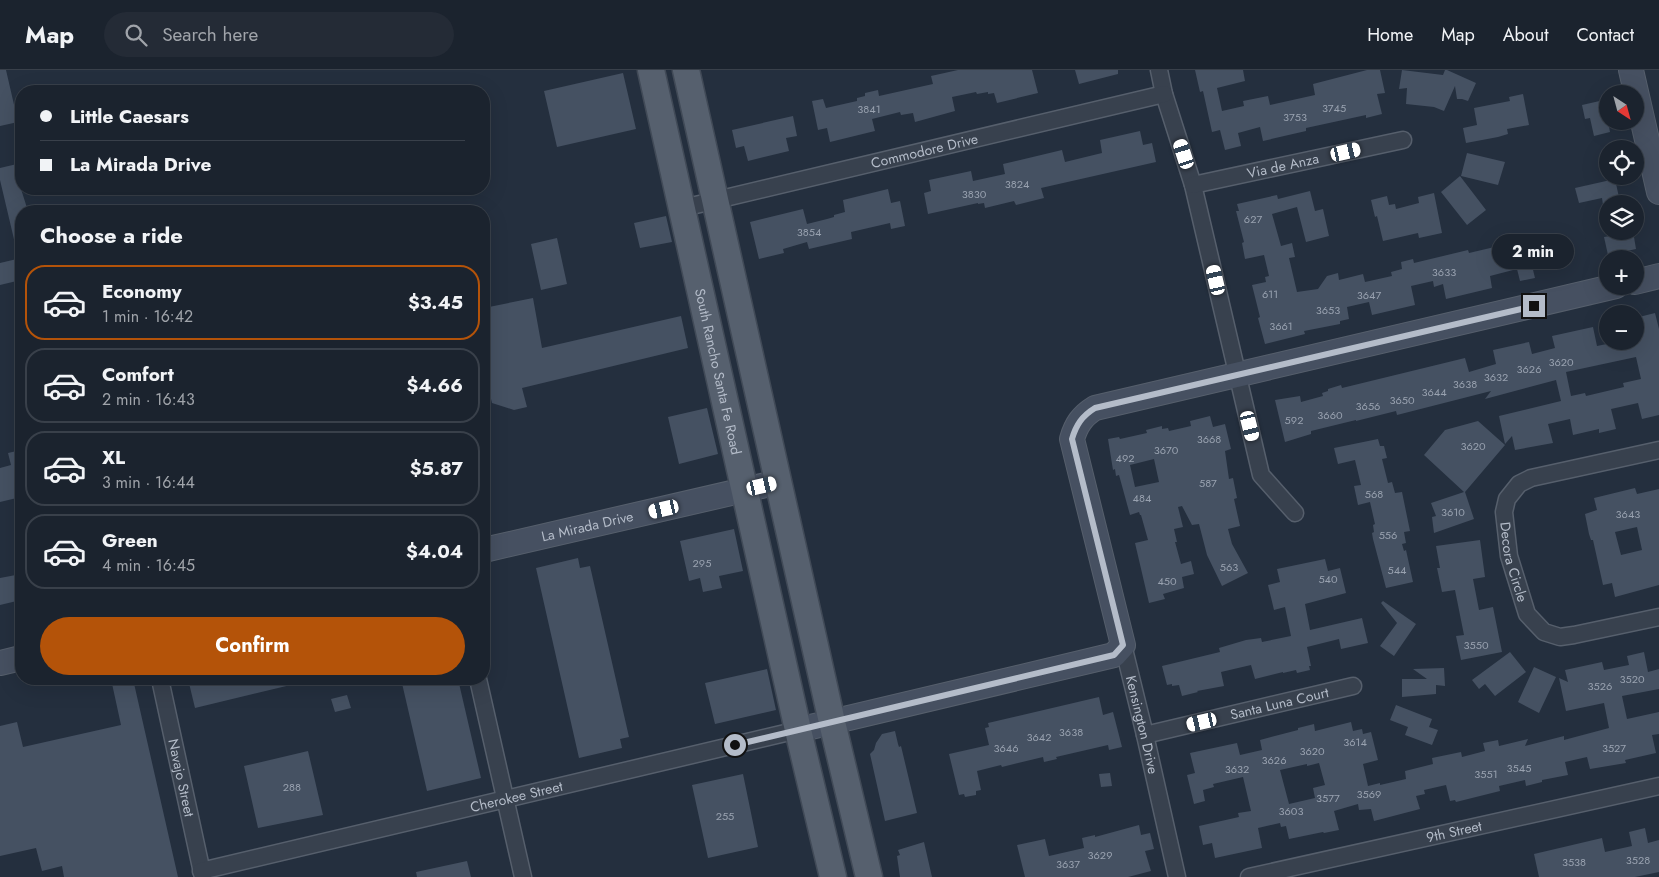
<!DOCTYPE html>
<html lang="en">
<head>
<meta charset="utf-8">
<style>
  body { margin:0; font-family:Jost,sans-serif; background:#242b36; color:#f1f3f6; height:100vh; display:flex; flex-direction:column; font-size:19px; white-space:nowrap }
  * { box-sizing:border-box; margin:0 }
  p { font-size:16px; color:#a0a4aa }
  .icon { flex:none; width:28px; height:28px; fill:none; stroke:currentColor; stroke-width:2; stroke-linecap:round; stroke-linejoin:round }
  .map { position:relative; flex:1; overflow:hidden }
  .panel { position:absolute; left:15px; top:135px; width:475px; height:480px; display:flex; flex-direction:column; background:#1b232e; border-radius:20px; box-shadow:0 5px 20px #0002,0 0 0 1px #39404a }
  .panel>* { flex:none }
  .hud { position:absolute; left:15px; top:15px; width:475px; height:110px; border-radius:20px; box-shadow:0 5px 20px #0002,0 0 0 1px #39404a; display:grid; align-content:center; height:110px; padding:0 25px; background:#1b232e }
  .needle { width:32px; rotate:144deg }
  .controls { position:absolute; left:1599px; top:15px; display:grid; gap:10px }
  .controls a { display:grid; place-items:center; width:45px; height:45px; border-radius:50%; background:#1b232e; box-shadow:0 5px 20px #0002,0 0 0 1px #39404a; font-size:25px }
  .end { position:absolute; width:22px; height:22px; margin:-11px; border:6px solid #b4bcc9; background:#111; box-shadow:0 0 0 2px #111 }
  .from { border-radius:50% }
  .bubble { position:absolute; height:35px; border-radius:18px; background:#1b232e; box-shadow:0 5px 20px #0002,0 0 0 1px #39404a; font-size:16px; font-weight:700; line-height:35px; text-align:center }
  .car { position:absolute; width:15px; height:30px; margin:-15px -8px; border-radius:6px; box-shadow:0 0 4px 1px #0007; background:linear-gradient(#fff 24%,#345 0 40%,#fff 0 76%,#345 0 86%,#fff 0) }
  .hud b { display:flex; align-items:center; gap:18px; height:48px; font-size:19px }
  .hud b+b { border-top:1px solid #39404a }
  .hud i { width:12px; height:12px; background:#f1f3f6 }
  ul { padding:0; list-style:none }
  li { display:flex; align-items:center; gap:15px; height:75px; margin:0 10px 8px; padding:0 15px; border:2px solid #39404a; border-radius:20px }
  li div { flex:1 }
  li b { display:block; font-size:19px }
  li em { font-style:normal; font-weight:700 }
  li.current { border-color:#b45309 }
  li>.icon { width:45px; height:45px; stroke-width:1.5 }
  h2 { padding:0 25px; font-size:22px; line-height:60px }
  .button { display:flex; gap:10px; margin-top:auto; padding:10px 25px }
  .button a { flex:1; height:58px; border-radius:30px; background:#b45309; color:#fff; font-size:20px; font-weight:700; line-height:58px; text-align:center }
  header { display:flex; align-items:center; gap:30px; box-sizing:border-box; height:70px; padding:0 25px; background:#1b232e; border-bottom:1px solid #39404a }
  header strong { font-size:24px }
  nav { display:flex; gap:28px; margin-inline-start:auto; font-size:18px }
  .search { width:350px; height:45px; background:#242b36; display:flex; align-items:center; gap:12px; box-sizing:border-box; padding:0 18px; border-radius:28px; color:#a0a4aa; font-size:19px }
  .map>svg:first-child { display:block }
  .building { fill:#455162; fill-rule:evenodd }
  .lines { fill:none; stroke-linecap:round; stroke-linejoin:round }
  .street-casing { stroke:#565f6c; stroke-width:19 }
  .secondary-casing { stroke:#565f6c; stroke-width:26 }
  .primary-casing { stroke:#414a57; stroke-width:29 }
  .street { stroke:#38414e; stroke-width:16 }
  .secondary { stroke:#465061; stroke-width:24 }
  .primary { stroke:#56606e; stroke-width:26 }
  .route { stroke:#b4bcc9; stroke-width:6 }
  .labels { text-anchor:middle; stroke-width:4.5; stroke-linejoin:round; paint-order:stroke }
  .number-label { font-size:11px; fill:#98a1af }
  .street-label { font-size:14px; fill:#b4bcc9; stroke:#1d2633 }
</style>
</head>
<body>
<header>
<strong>Map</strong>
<div class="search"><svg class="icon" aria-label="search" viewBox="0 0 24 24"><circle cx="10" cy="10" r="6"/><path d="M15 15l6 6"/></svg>Search here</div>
<nav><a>Home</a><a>Map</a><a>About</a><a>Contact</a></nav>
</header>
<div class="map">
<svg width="1659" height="807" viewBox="0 0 1659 807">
  <rect width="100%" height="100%" fill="#242f3e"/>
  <path class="building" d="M0,0H6L18,52L0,56Z
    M958,0H1032L1038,23L997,33L994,23L988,24V22L977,24L976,22L952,27L955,41L915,52L913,43L901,45L900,42L872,49L875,61L830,72L827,58L818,60L812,31L823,29L826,38L857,31V28L865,26V23L878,20L879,26L933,14L931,6Z
    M1075,0H1118V4L1079,14Z
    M1195,0H1243L1245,11L1217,18L1222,41L1244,36L1243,31L1268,26L1270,35L1315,25L1313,14L1367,0H1380L1385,23L1377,24L1382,44L1366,48V45L1306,58V61L1263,71L1260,57L1238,63L1241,76L1225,80L1220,60L1212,62L1203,21L1200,22Z
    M1402,0L1443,5L1445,0H1447L1476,13L1468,31L1462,29H1457L1455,16L1444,41L1434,37L1406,34L1407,18L1399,19Z
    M623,3L636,59L557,77L544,21Z
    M1523,24L1529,55L1507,59L1508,64L1498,67L1466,73L1463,58L1477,55L1474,38L1510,31L1509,27Z
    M1604,30L1610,62L1594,66L1590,48L1585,49L1582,35Z
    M793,46L797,66L786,68L789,81L748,91L744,76L736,78L732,60Z
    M1140,61L1143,75L1152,73L1156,92L1041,118L1044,128L1016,135L1014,131L985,138L984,133L978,134V133L928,144L924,123L931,121L929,110L971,101L973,111L1005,104L1003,94L1062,80L1065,92L1102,83L1100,70Z
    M1467,83L1505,92L1498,115L1461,106Z
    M17,94L21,119L28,141H21V181L17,182L0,110V98Z
    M1460,106L1486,140L1467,155L1441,122Z
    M1615,109L1620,132L1603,135L1602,128L1579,133L1575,118Z
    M888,119L891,133L900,131L905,156L891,159L890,153L851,162L852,169L809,179L807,172L783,179L784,183L759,189L750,152L803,139L807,154L827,149L834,147V145L845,142L843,130Z
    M1310,121L1315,141L1323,139L1329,166L1306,172L1297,137L1272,144L1281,176L1292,173L1295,187L1289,188L1297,222L1318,219L1327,206L1338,203L1339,210L1363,204L1365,212L1392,206L1391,202L1402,199L1401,192L1413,189L1414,193L1468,180L1469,183L1503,175L1501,169L1524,163L1535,208L1520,211L1517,199L1490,206L1492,218L1446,229L1443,214L1434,217L1433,211L1411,216L1415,235L1372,245L1369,232L1347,237L1349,249L1340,251V254L1304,261L1305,264L1265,274L1258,248L1260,247L1252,215L1266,212L1265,207L1269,206L1264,185L1245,189L1242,173L1244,172L1236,141H1239L1237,134L1277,125L1278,129Z
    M1434,123L1442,163L1419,168L1418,163L1383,171L1377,146L1375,147L1371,130L1387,126L1389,135L1395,134L1396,139L1419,133L1418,127Z
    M666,146L672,172L640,178L634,153Z
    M1616,161H1633L1636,179L1608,185L1604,167L1617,165Z
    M557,168L567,214L541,220L531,174Z
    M21,188V210L0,215V193Z
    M533,228L542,278L681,246L688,278L522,318L527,337L514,340L492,333L484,300V238Z
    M1655,243L1659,259V345L1642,349L1638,333L1611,339L1616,359L1599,363V359L1573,365L1570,349L1548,354L1553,373L1515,380L1512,366L1505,374L1499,346L1561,331L1556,310L1485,329L1491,321L1397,345L1396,341L1356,351V350L1311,361V364L1285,372L1275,330L1300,326L1301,332L1323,326L1322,323L1328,321V319L1341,315L1342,318L1465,288L1469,302L1496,294L1493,280L1529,272L1532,284L1555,278L1552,266L1593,257L1597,276L1621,271H1635V262L1642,260L1639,247ZM1636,287L1641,309L1623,313L1624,317L1586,326L1585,323L1571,326L1566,302Z
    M707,338L718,384L679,394L668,347Z
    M1210,346L1213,357L1225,354L1231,379L1225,381L1229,409L1233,408L1237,428L1234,429L1240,456L1228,459L1232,474L1248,503L1222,516L1207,485L1199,454L1192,455L1182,436L1178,437L1183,457L1174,459L1177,472H1175L1181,494L1191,491L1194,504L1182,507L1184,518L1163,524L1165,529L1149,533L1135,473L1148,470L1141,445H1140L1139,442L1130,445L1119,405L1116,406L1115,399L1113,400L1108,369L1119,367L1120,369L1147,363L1146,360L1162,356V359L1168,358L1169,361L1191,356L1190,351ZM1154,389L1159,412L1135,417L1130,395Z
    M1478,351L1505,375L1465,422L1474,449L1434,463L1432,447L1436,446L1431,433L1464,422L1424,385L1445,360Z
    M1378,369L1380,376H1384L1387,388L1382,389L1388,413L1392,412L1395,423L1402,422L1410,461L1404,462L1406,473L1402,474L1404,481L1406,480L1413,512L1386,518L1373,469L1372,463L1374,462L1373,455L1375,454L1370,432L1358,435L1354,416L1361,415L1355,390L1338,394L1334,378Z
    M21,380V427L0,432V398L11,395L8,383Z
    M1635,418L1637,424L1659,419V515L1615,527L1612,513L1603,515L1593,470H1591L1589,464L1585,444L1597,440L1594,428ZM1637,457L1642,480L1621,485L1615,462Z
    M734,459L743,501L719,506L722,518L703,522L700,508L689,511L680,471Z
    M1480,470L1485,507L1473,509L1479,540L1493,537L1502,582L1461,590L1456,566L1464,565L1455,520L1442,522L1437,498H1440L1436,476Z
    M578,488L580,498L590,496L629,667L620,669L622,678L579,688L536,498Z
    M1325,489L1328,501L1340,498L1346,523L1305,534L1310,560L1362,548L1368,573L1341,579L1339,569L1307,577L1311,596H1309L1310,600L1297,603L1296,600L1283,603V602L1255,609L1251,595L1221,602L1224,616L1197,621L1198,622L1182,626L1179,615L1172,616V614L1167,615L1162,596L1220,582L1219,578L1246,570L1261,568L1262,572L1291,566L1285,537L1274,540L1268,515L1280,512L1277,499Z
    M21,504V530L0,535V508Z
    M1383,531L1416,554L1394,586L1380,576L1397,553L1381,533Z
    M1510,582L1526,602L1495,626L1485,614L1479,619L1472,610Z
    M1644,582L1648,602L1659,599V619L1622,626L1627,649L1659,642V664L1652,665L1656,683L1625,690L1626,693L1590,699L1587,687L1565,692L1568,705L1542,710V712L1526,716L1525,710L1499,716L1500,721L1456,732L1455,730L1450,731L1446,715L1424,720L1425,724L1416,726L1420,739L1374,751L1371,739L1359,740L1358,734L1334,741L1339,760L1324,763L1323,762L1289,769L1286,756L1281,757L1280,753L1258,758L1262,778L1215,788L1212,773L1203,775L1199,756L1239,747L1238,743L1251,741L1243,707L1213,714L1214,717L1203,720L1205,731L1194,734L1187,705L1195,703L1190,683L1237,673L1240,685L1262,680L1260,670L1298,660V658L1314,654L1315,661L1351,652L1353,661L1362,659L1363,664L1371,662L1378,690L1363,694L1368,716L1380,713V715L1406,709L1405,701L1433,694L1432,688L1461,682L1462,687L1485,681L1483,673L1498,670L1499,676L1528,669L1525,676L1564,666V670L1609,658L1604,633L1566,641L1559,608L1568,612L1565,600L1602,592L1604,600L1629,595L1627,586ZM1319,693L1325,715L1313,718L1315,728L1289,734L1280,700L1307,694V696Z
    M1534,597L1556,607L1539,643L1518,632Z
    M1444,598L1445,616L1436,615V624L1402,627V609H1427L1413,599Z
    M767,599L776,640L715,654L705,613Z
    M111,609H133L178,807H64L62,796L42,801L36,778L0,786V656L17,652L23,677L121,655Z
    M188,609H299V613L195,638Z
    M401,609H458L481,708L427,721Z
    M347,625L351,638L335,642L331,629Z
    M1099,627L1103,645L1113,642L1122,677L1109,680L1108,675L1056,687L1057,689L1044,692L1043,687L1002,697L1001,695L977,701L981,720L976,721V725L965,727L964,724L959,725L949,684L989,675L985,658L989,657L988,653Z
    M1396,635L1432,649L1429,657L1438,660L1432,675L1405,665L1408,657L1390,650Z
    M895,661L898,674L899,677L901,676L917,743L885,751L870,684L874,680L876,673L882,664Z
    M308,681L323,745L258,758L244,696Z
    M1110,703L1112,716L1101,717L1099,704Z
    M743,704L758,777L708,788L692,715Z
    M1139,755L1141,765L1150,763L1154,779L1145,781L1151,801L1128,807H1025L1017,775L1045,769L1049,786L1084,778L1082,768L1095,765V767Z
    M1645,758L1648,773L1659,770V802L1635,807H1539L1534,784L1602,768L1605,782L1632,776L1629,762Z
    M924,772L932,807H900L897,786L900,785L898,780Z
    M467,791L471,807H417L416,802Z"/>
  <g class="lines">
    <g class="street-casing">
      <g id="street">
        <path d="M1159,0L1164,24L1193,115L1261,405L1295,443"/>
        <path id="s1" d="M1193,115L1403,70"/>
        <path id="s2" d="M683,138L1164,24"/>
        <path id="s3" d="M1659,380L1531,408L1519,414L1507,429L1504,442L1509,486L1527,544L1544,562L1560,567L1574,565L1659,547"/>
        <path id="s4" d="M1123,575L1145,665L1177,807"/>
        <path id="s5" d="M160,609L203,807"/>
        <path d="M478,609L523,807"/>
        <path id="s6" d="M1145,665L1353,616"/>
        <path id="s7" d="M201,801L798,660"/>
        <path id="s8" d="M1249,807L1659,716"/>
      </g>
    </g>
    <g class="secondary-casing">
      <g id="secondary">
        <path d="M1631,0L1659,122"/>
        <path d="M1635,212L1659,206"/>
        <path id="s9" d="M484,480L779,412"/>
        <path d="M0,593L21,588"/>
        <path d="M798,660L1114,585L1123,575L1072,369C1076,355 1082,346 1095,338L1616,216"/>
      </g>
    </g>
    <g class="primary-casing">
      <g id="primary">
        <path id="s10" d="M651,0L798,660L833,807"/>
        <path d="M686,0L832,652L869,807"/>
      </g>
    </g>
    <use href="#street" class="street"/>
    <use href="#secondary" class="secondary"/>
    <use href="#primary" class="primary"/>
  </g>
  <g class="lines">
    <path class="route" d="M735,675L1114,585L1123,575L1072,369C1076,355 1082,346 1095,338L1534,236"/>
  </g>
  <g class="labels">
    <g class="number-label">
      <text x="1334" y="42">3745</text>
      <text x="869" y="43">3841</text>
      <text x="1295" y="51">3753</text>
      <text x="1017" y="118">3824</text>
      <text x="974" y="128">3830</text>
      <text x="1253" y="153">627</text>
      <text x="809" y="166">3854</text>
      <text x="1444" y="206">3633</text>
      <text x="1270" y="228">611</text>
      <text x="1369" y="229">3647</text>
      <text x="1328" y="244">3653</text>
      <text x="1281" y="260">3661</text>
      <text x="1561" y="296">3620</text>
      <text x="1529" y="303">3626</text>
      <text x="1496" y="311">3632</text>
      <text x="1465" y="318">3638</text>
      <text x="1434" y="326">3644</text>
      <text x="1402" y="334">3650</text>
      <text x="1368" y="340">3656</text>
      <text x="1330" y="349">3660</text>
      <text x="1294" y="354">592</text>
      <text x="1209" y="373">3668</text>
      <text x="1473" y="380">3620</text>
      <text x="1166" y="384">3670</text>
      <text x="1125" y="392">492</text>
      <text x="1208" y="417">587</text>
      <text x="1374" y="428">568</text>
      <text x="1142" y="432">484</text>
      <text x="1453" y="446">3610</text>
      <text x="1628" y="448">3643</text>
      <text x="1388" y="469">556</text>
      <text x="702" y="497">295</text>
      <text x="1229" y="501">563</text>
      <text x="1397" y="504">544</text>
      <text x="1328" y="513">540</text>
      <text x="1167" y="515">450</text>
      <text x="1476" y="579">3550</text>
      <text x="1632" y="613">3520</text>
      <text x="1600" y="620">3526</text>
      <text x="1071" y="666">3638</text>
      <text x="1039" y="671">3642</text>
      <text x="1355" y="676">3614</text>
      <text x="1006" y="682">3646</text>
      <text x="1614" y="682">3527</text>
      <text x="1312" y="685">3620</text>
      <text x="1274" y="694">3626</text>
      <text x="1519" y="702">3545</text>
      <text x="1237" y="703">3632</text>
      <text x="1486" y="708">3551</text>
      <text x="292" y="721">288</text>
      <text x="1369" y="728">3569</text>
      <text x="1328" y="732">3577</text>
      <text x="1291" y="745">3603</text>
      <text x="725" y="750">255</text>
      <text x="1100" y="789">3629</text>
      <text x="1638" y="794">3528</text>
      <text x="1574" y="796">3538</text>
      <text x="1068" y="798">3637</text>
    </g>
    <g class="street-label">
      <text dy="5" stroke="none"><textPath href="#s2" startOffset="248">Commodore Drive</textPath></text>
      <text dy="5" stroke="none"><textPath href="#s1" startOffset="92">Via de Anza</textPath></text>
      <text dy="5" stroke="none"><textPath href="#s10" startOffset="309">South Rancho Santa Fe Road</textPath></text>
      <text dy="5" stroke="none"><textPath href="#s9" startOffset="106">La Mirada Drive</textPath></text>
      <text dy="5" stroke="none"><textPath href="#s3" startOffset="228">Decora Circle</textPath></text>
      <text dy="5" stroke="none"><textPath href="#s6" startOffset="138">Santa Luna Court</textPath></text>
      <text dy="5" stroke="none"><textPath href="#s4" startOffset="82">Kensington Drive</textPath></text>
      <text dy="5" stroke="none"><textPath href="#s5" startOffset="101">Navajo Street</textPath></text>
      <text dy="5" stroke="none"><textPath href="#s7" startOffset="324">Cherokee Street</textPath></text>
      <text dy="5" stroke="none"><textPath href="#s8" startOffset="210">9th Street</textPath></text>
    </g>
  </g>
</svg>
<div class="controls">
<a><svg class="needle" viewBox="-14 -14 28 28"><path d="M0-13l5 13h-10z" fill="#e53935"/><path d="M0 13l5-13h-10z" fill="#a0a4aa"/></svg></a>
<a><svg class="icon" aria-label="locate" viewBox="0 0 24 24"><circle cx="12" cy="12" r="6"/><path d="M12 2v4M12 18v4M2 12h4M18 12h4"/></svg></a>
<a><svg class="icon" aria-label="layers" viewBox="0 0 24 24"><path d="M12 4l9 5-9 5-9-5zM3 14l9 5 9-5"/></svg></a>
<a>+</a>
<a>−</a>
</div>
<i class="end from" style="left:735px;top:675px"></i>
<i class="end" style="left:1534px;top:236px"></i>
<div class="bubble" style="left:1492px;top:164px;width:82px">2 min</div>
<i class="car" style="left:1346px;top:82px;rotate:77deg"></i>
<i class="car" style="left:1184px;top:84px;rotate:342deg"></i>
<i class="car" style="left:1216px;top:210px;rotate:347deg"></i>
<i class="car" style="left:1250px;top:356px;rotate:166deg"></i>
<i class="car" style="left:762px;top:416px;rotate:77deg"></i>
<i class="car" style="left:664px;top:439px;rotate:257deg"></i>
<i class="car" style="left:1202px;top:652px;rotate:257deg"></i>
<div class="hud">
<b><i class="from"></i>Little Caesars</b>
<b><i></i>La Mirada Drive</b>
</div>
<section class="panel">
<h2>Choose a ride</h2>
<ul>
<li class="current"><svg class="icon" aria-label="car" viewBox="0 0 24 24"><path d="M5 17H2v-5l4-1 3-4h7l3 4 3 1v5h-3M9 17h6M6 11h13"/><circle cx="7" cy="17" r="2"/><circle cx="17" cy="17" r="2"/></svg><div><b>Economy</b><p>1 min · 16:42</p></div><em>$3.45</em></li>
<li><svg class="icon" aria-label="car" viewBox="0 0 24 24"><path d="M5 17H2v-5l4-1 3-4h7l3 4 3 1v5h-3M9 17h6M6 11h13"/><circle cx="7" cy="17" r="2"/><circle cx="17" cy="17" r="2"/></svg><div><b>Comfort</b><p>2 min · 16:43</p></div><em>$4.66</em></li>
<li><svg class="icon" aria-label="car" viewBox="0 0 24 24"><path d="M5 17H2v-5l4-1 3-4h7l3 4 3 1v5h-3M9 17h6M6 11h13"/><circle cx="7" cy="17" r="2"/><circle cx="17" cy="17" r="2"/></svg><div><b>XL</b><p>3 min · 16:44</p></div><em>$5.87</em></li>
<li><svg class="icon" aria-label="car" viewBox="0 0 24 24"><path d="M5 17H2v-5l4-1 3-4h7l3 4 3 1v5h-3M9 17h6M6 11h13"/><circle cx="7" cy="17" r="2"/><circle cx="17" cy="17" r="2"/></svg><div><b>Green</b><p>4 min · 16:45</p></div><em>$4.04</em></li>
</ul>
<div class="button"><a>Confirm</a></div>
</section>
</div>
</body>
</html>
